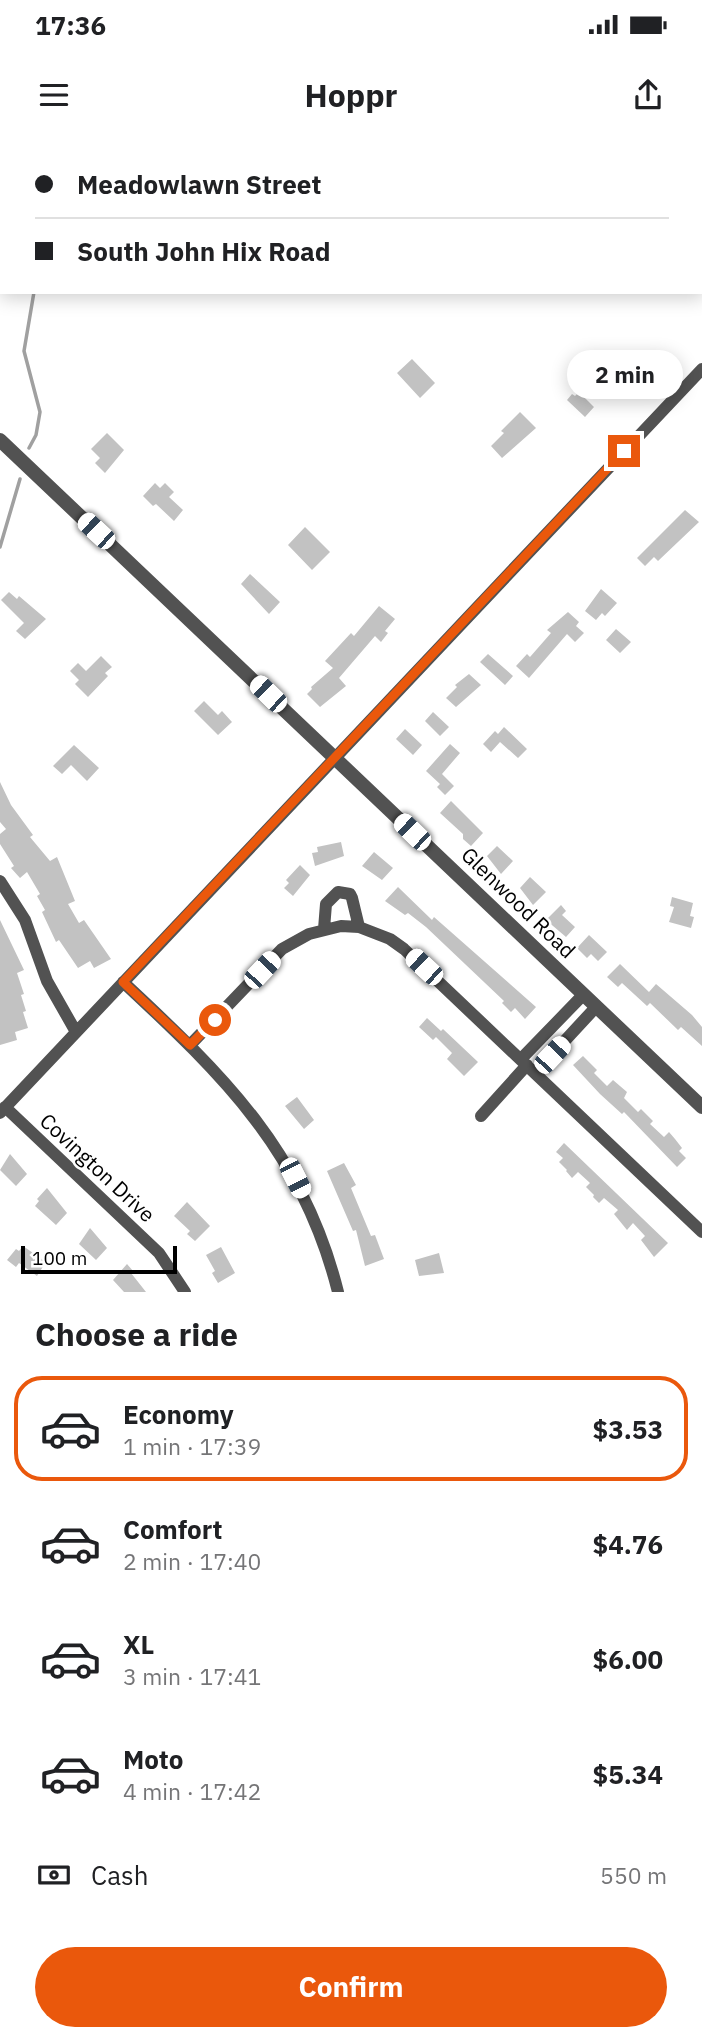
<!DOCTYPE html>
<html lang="en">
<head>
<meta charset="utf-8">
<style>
  body { margin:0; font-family:"IBM Plex Sans",sans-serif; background:#f6f6f6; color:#202124; height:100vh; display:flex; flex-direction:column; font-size:26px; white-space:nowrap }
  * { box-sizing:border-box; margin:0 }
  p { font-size:23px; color:#757577 }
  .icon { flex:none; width:38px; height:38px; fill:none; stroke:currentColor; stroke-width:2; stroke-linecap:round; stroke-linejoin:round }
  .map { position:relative; height:1152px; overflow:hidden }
  .details { display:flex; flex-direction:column; background:#fff; flex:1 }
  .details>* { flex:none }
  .hud { position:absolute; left:0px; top:0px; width:704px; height:154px; box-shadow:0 4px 18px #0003; display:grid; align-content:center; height:154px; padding:0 35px; background:#fff }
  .scale { position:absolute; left:21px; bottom:18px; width:156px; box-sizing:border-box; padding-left:7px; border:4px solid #000; border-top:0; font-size:19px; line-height:24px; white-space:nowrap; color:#000; -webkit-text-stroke:5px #fff; paint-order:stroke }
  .end { position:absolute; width:32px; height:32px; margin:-16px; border:9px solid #ea580c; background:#fff; box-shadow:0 0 0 4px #fff }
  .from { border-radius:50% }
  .bubble { position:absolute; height:49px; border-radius:24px; background:#fff; box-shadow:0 4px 18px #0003; font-size:23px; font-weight:700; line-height:49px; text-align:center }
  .car { position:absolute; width:21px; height:42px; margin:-21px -10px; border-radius:9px; box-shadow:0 0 5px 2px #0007; background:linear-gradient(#fff 24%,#345 0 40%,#fff 0 76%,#345 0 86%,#fff 0) }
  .hud b { display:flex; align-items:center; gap:24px; height:66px; font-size:26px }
  .hud b+b { border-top:2px solid #e0e0e0 }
  .hud i { width:18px; height:18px; background:#202124 }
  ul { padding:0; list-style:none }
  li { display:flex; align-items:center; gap:21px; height:105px; margin:0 14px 10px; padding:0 21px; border:4px solid transparent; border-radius:28px }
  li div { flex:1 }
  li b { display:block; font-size:26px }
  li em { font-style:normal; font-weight:700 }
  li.active { border-color:#ea580c }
  li>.icon { width:63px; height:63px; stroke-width:1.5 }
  h2 { padding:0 35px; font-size:32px; line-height:84px }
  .pay { display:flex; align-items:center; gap:18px; height:77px; padding:0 35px; font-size:26px }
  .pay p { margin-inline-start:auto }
  .button { display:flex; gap:14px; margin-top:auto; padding:14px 35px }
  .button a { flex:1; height:80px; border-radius:42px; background:#ea580c; color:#fff; font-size:28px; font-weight:700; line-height:80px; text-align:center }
  .status { display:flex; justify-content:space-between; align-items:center; height:49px; padding:0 35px; background:#fff; direction:ltr }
  .status svg { height:19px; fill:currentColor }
  header { display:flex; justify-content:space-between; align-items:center; height:91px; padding:0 35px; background:#fff; font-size:32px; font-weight:700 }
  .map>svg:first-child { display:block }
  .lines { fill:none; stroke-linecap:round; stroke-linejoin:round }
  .stream { stroke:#a0a0a0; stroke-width:3.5 }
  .building { fill:#c2c2c2 }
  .minor { stroke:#525252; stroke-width:12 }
  .tertiary { stroke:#525252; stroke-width:14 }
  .route { stroke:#ea580c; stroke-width:9 }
  .labels { text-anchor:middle; stroke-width:5; stroke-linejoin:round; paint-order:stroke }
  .street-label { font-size:21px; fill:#000; stroke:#fff }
</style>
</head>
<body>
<div class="status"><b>17:36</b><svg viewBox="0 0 49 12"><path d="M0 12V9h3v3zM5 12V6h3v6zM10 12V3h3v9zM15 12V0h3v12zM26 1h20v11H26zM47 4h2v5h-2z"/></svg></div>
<header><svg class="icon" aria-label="menu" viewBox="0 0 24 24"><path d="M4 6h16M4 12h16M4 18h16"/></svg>Hoppr<svg class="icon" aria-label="share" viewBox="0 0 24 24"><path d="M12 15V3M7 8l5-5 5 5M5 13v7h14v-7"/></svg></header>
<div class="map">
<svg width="702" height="1152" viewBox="0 0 702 1152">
  <rect width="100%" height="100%" fill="#fff"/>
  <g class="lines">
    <path class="stream" d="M141,2L142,0
      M29,308L36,295L40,272L24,211L34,152
      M0,407L20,339"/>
  </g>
  <path class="building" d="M412,219L435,243L420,258L397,233Z
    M579,252L594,267L585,277L567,260L572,254L575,256Z
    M520,272L536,288L502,318L491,306L504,293L501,291Z
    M107,293L124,310L105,333L95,323L100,318L91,309Z
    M155,343L160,348L165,343L174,352L169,357L183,370L174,381L156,364L153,366L143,356Z
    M685,370L699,382L658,421L654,417L645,426L637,418Z
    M305,387L330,412L312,430L288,405Z
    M250,434L280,462L269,474L241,444Z
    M601,449L617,463L605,476L602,473L596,480L585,471Z
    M9,452L17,459L19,456L46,479L25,499L16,491L24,483L1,460Z
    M379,466L395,479L385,491L388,493L381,502L375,496L339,538L346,546L320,567L307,554L312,549L311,547L333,528L325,521L351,493L354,496Z
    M568,472L579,482L576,486L584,493L575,502L567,494L529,538L516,526L527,514L530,517L551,493L547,490Z
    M616,489L631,502L620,513L606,500Z
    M488,514L513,536L505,545L480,522Z
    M101,516L112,527L105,533L108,536L88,557L75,544L79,540L70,531L78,523L86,531Z
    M469,534L481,545L456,567L446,558L457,547L455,545Z
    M204,561L218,575L222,571L232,582L218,595L194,571Z
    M433,572L449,587L440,596L425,581Z
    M504,587L527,609L518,618L500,602L491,612L483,604L495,591L498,594Z
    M405,589L422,605L413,615L396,599Z
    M450,604L460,613L442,634L454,646L445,655L437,647L440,644L426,631Z
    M74,605L99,628L87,641L71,625L62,634L53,626Z
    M0,642L11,665L33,695L30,697L50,721L57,717L75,761L68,764L79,783L84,780L111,819L94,828L90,821L78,828L59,800L56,802L42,772L45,770L37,756L40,754L27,732L20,738L11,728L14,726L0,704V694L6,689L0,682Z
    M451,661L483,693L471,706L463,699V694L440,673Z
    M341,702L344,716L315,726L312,713L318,712L317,707Z
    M497,706L513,721L501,734L487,716Z
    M374,712L393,728L382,740L362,726Z
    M300,725L310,735L293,756L284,748L289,743L286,740Z
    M530,737L546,752L533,765L520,748Z
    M398,747L432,780L434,777L536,867L525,879L515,868L511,872L502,863L504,861L426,787L408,773L405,775L385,761Z
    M672,757L693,763L690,776L694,777L691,788L669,782L674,767L670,766Z
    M561,765L566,771L562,775L575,787L566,797L546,780Z
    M0,780L24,830L17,833L24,854L21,855L26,871L23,872L28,888L15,892L17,900L0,905Z
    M589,795L607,812L598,821L591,814L587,818L577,808Z
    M620,824L649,852L656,844L692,875L702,887V906L681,887L678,890L650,863L647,866L622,843L618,847L607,837Z
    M427,878L441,891L443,889L478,922L464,936L447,919L452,913L436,897L433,900L419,887Z
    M583,916L597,930L594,933L607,946L613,940L627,952L624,958L638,972L641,969L653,981L650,984L664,997L669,992L675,999L682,1008L679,1011L686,1018L677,1027L624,972L622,974L600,954L573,925Z
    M297,957L314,980L304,989L285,966Z
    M564,1003L668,1103L654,1117L641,1100L645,1096L633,1083L627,1090L614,1074L618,1070L604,1058L599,1063L593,1057L594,1055L586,1047L590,1043L578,1032L572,1038L566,1031L567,1030L559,1022L563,1018L556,1012Z
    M10,1014L27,1034L16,1046L0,1030Z
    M344,1023L356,1045L351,1048L371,1096L375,1095L384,1119L365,1126L356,1090L353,1091L327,1031Z
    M47,1048L67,1073L56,1085L35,1066L39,1061L37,1059Z
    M187,1062L210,1086L195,1101L187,1094L190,1091L174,1076Z
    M90,1088L107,1108L96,1120L79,1104Z
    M23,1106L46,1122L37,1136L19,1123L16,1127L7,1120L16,1109L19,1111Z
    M221,1107L235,1133L218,1143L212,1133L215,1131L206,1115Z
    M439,1113L444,1133L419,1136L415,1120Z
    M127,1124L133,1131L131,1133L146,1152H124L113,1140Z"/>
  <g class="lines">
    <path class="minor" d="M0,741L25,780L47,841L76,892
      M324,789L326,764L338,752L350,754L352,758L359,787
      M123,842C224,936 303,1012 338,1152
      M190,905L282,809L309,794L341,786L359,787L390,799L404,809L702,1092
      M521,919L583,855
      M535,933L596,867
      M5,967L159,1113L185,1152
      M0,973L702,229
      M481,976L527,925"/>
    <path class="tertiary" d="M0,300L702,967"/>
  </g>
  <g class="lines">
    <path class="route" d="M215,880L190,905L123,842L624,311"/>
  </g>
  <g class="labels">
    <g class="street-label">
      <text transform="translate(518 763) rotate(44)" y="7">Glenwood Road</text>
      <text transform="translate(97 1028) rotate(43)" y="7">Covington Drive</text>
    </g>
  </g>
</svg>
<div class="scale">100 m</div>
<i class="end from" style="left:215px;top:880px"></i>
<i class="end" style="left:624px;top:311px"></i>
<div class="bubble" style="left:567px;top:210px;width:116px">2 min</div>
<i class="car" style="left:96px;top:391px;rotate:313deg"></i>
<i class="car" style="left:268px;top:554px;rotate:314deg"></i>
<i class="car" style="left:412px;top:692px;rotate:314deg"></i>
<i class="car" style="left:424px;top:827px;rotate:313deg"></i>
<i class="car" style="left:262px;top:830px;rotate:43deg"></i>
<i class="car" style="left:552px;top:915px;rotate:43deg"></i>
<i class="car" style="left:295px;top:1038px;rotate:153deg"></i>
<div class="hud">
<b><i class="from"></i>Meadowlawn Street</b>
<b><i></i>South John Hix Road</b>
</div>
</div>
<section class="details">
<h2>Choose a ride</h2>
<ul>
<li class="active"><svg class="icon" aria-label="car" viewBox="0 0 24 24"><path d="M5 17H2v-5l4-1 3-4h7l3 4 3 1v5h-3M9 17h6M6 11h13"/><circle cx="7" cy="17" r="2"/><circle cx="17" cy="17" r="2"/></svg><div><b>Economy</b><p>1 min · 17:39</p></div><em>$3.53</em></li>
<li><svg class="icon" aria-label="car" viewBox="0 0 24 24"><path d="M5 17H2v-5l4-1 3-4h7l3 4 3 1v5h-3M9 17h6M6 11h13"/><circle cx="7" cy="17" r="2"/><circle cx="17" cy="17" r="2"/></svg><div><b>Comfort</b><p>2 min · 17:40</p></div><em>$4.76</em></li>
<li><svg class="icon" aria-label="car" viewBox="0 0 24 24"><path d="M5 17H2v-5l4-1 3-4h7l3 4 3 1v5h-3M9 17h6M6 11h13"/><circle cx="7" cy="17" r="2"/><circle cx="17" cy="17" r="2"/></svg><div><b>XL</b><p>3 min · 17:41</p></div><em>$6.00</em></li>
<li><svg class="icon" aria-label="car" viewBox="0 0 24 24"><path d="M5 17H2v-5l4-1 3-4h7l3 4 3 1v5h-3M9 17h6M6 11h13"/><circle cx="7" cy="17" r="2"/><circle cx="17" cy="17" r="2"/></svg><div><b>Moto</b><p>4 min · 17:42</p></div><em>$5.34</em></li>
</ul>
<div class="pay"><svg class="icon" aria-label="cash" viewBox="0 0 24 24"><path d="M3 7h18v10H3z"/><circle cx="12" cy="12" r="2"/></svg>Cash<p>550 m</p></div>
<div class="button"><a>Confirm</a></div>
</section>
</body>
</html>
